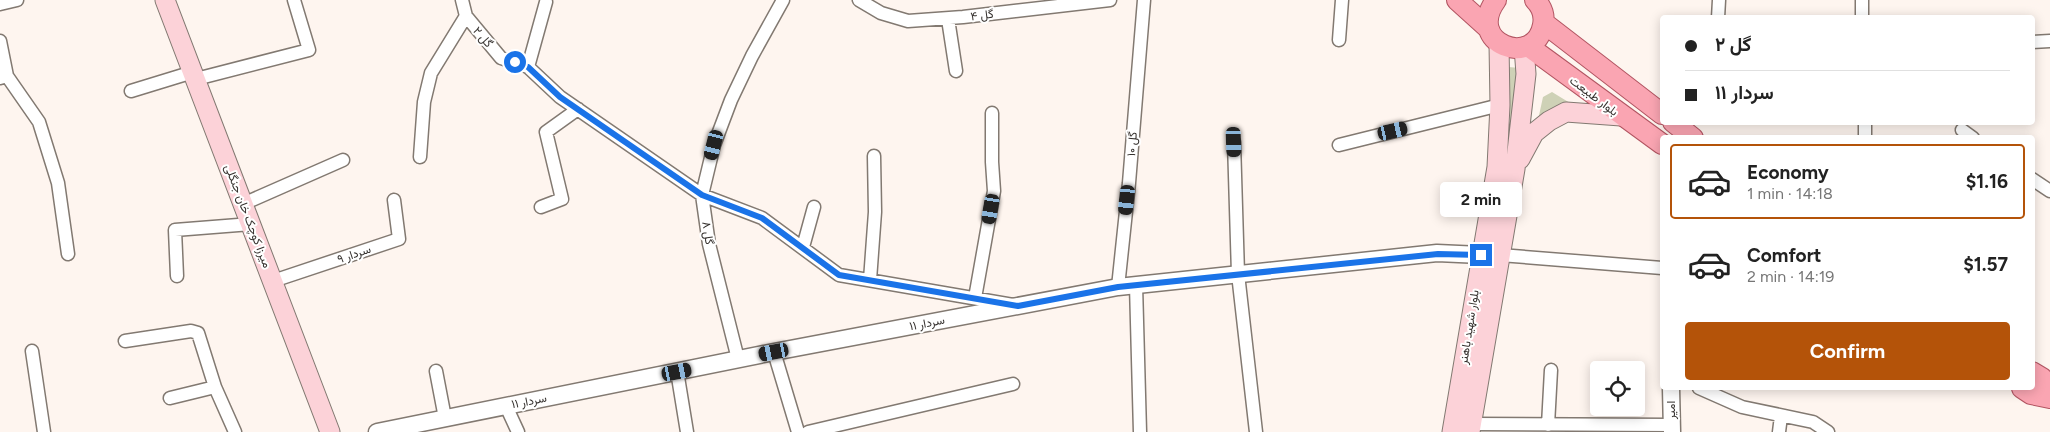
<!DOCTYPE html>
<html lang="en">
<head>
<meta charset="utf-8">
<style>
  body { margin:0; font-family:Figtree,Vazirmatn,sans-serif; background:#f2f2f2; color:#222; height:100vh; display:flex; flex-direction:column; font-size:19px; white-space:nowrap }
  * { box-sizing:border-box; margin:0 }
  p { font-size:16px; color:#767676 }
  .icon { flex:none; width:28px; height:28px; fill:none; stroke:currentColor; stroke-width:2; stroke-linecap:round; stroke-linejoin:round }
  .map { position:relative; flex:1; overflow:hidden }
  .side { position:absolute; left:1660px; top:135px; width:375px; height:255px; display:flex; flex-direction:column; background:#fff; border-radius:5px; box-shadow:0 2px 12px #0003 }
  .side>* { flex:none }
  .top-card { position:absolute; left:1660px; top:15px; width:375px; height:110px; border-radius:5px; box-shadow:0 2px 12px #0003; display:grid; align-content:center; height:110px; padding:0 25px; background:#fff }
  .buttons { position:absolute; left:1590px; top:361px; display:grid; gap:10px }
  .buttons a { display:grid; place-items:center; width:55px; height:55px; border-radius:5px; background:#fff; box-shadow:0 2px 12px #0003; font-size:25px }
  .end { position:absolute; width:22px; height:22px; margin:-11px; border:6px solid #1a73e8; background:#fff; box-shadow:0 0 0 2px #fff }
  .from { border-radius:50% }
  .bubble { position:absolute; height:35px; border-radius:5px; background:#fff; box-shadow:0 2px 12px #0003; font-size:16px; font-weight:700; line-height:35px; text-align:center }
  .car { position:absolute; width:15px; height:30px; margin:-15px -8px; border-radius:6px; box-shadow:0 0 4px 1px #0007; background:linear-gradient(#222 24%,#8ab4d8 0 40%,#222 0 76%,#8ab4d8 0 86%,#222 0) }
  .top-card b { display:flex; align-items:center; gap:18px; height:48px; font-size:19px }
  .top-card b+b { border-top:1px solid #e0e0e0 }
  .top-card i { width:12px; height:12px; background:#222 }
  ul { padding:9px 0 0; list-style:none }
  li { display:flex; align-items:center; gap:15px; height:75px; margin:0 10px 8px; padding:0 15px; border:2px solid transparent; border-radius:5px }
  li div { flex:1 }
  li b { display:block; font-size:19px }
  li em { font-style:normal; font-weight:700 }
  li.on { border-color:#b45309 }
  li>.icon { width:45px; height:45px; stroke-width:1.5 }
  .cta { display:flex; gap:10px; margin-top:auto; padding:10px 25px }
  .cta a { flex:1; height:58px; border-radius:5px; background:#b45309; color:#fff; font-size:20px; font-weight:700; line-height:58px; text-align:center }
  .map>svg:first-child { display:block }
  .green { fill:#ced1b6 }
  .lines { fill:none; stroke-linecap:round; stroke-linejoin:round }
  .minor-casing { stroke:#827971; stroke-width:15 }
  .tertiary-casing { stroke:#827971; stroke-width:19 }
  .secondary-casing { stroke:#827971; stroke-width:21 }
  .primary-casing { stroke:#b25562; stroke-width:22 }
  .minor { stroke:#fff; stroke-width:12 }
  .tertiary { stroke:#fff; stroke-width:16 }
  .secondary { stroke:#fcd2d8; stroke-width:19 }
  .primary { stroke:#faa5b2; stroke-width:20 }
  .route { stroke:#1a73e8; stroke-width:6 }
  .labels { text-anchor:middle; stroke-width:4; stroke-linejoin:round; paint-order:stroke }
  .street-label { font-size:12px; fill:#35312e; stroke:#fff }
</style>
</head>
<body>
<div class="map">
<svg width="2050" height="432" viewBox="0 0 2050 432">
  <rect width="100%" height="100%" fill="#fef5ef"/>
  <path class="green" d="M1508,67L1521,68L1510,126Z
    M1552,92L1570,103L1538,120L1543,97Z"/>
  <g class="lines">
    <g class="minor-casing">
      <path id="minor" d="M462,0L466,16L501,58L528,67L560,97L702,195L762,218L839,275L1013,305
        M859,0L881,13L908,21L963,17L1110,0
        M1862,0V18
        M0,4L17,0
        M1718,18L1719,0
        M948,19L956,71
        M1339,40L1342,0
        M0,41L7,76L0,78
        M2032,42L2050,41
        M528,67L546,2
        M7,76L39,122L58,183L68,254
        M196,79L309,50L294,0
        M131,91L193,72
        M1865,122V138
        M1962,130L1973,138
        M1234,142L1238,274L1256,432
        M1339,145L1500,105
        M420,157L424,102L431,73L466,16
        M2032,179L2050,191
        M243,204L343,160
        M541,207L562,199L546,132L578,109
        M803,247L814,207
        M1500,255L1662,268
        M177,276L175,230L251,224
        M870,280L875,212L874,156
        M273,281L399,239L394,200
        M1136,285L1140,432
        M1118,287L1129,183L1144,0
        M975,298L994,191L992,162V113
        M125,341L191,331L198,333L215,387L235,432
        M32,351L44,432
        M774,352L798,432
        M738,359L709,244L702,195L714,145L731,100L752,56L783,0
        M436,371L445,418
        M677,371L687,432
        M1699,388L1742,407L1813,422L1828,432
        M170,398L215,387
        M506,406L518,432
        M1472,424L1672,425
        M1548,425L1551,370
        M808,432L1013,384
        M1779,432L1781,416"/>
    </g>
    <g class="tertiary-casing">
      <path id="tertiary" d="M1671,388L1672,432
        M377,432L774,352L1118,287L1437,253L1481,255"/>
    </g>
    <g class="secondary-casing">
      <path id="secondary" d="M165,0L330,432
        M1520,159L1534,133L1549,121L1566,112L1621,116
        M1452,432L1497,167L1500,105L1499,44
        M1470,432L1515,169L1526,74L1524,47"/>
    </g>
    <g class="primary-casing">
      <path id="primary" d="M1457,0L1488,28
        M1496,0C1464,44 1535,69 1543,25C1545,15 1542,7 1535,0
        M1544,23L1662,114
        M1528,46L1662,144
        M1673,122L1693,138
        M2032,372L2042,378L2050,394
        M2022,388L2031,394L2050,398"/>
    </g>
    <use href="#minor" class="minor"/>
    <use href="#tertiary" class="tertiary"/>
    <use href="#secondary" class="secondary"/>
    <use href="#primary" class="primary"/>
  </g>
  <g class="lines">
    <path class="route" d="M515,62L528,67L560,97L702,195L762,218L839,275L1018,306L1118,287L1438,254L1481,255"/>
  </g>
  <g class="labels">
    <g class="street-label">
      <text transform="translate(982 15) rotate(-7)" y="4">گل ۴</text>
      <text transform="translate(483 37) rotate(49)" y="4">گل ۲</text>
      <text transform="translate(1594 96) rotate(37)" y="4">بلوار طبیعت</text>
      <text transform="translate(1132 144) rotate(-85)" y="4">گل ۱۰</text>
      <text transform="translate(248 216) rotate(69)" y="4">میرزا کوچک خان جنگلی</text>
      <text transform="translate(708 233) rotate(81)" y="4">گل ۸</text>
      <text transform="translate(354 254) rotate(-19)" y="4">سردار ۹</text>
      <text transform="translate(927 323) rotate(-11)" y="4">سردار ۱۱</text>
      <text transform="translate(1469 327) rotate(-81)" y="4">بلوار شهید باهنر</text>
      <text transform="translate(529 401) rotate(-11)" y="4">سردار ۱۱</text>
      <text transform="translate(1671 410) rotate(-90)" y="4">امیر</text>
    </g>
  </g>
</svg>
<div class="buttons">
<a><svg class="icon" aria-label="locate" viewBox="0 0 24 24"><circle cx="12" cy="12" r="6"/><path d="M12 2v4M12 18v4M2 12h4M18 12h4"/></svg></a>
</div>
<i class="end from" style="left:515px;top:62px"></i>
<i class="end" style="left:1481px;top:255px"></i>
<div class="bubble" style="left:1440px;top:182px;width:82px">2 min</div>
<i class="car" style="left:1393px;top:131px;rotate:77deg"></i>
<i class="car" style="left:1234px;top:142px;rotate:178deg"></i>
<i class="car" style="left:714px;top:145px;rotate:194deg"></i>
<i class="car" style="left:1127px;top:200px;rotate:186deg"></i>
<i class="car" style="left:991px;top:209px;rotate:190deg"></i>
<i class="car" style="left:774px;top:352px;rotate:259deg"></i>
<i class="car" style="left:677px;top:372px;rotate:79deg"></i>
<div class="top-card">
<b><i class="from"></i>گل ۲</b>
<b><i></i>سردار ۱۱</b>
</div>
<section class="side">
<ul>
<li class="on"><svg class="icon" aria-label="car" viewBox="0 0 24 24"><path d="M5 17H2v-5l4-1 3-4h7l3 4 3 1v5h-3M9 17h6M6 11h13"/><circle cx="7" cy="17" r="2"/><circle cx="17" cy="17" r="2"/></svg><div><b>Economy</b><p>1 min · 14:18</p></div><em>$1.16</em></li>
<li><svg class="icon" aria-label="car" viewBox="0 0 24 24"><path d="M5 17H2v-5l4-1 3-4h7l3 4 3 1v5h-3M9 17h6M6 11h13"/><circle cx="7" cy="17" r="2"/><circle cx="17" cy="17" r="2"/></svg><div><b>Comfort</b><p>2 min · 14:19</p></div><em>$1.57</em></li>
</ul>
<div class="cta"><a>Confirm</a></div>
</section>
</div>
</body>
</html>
